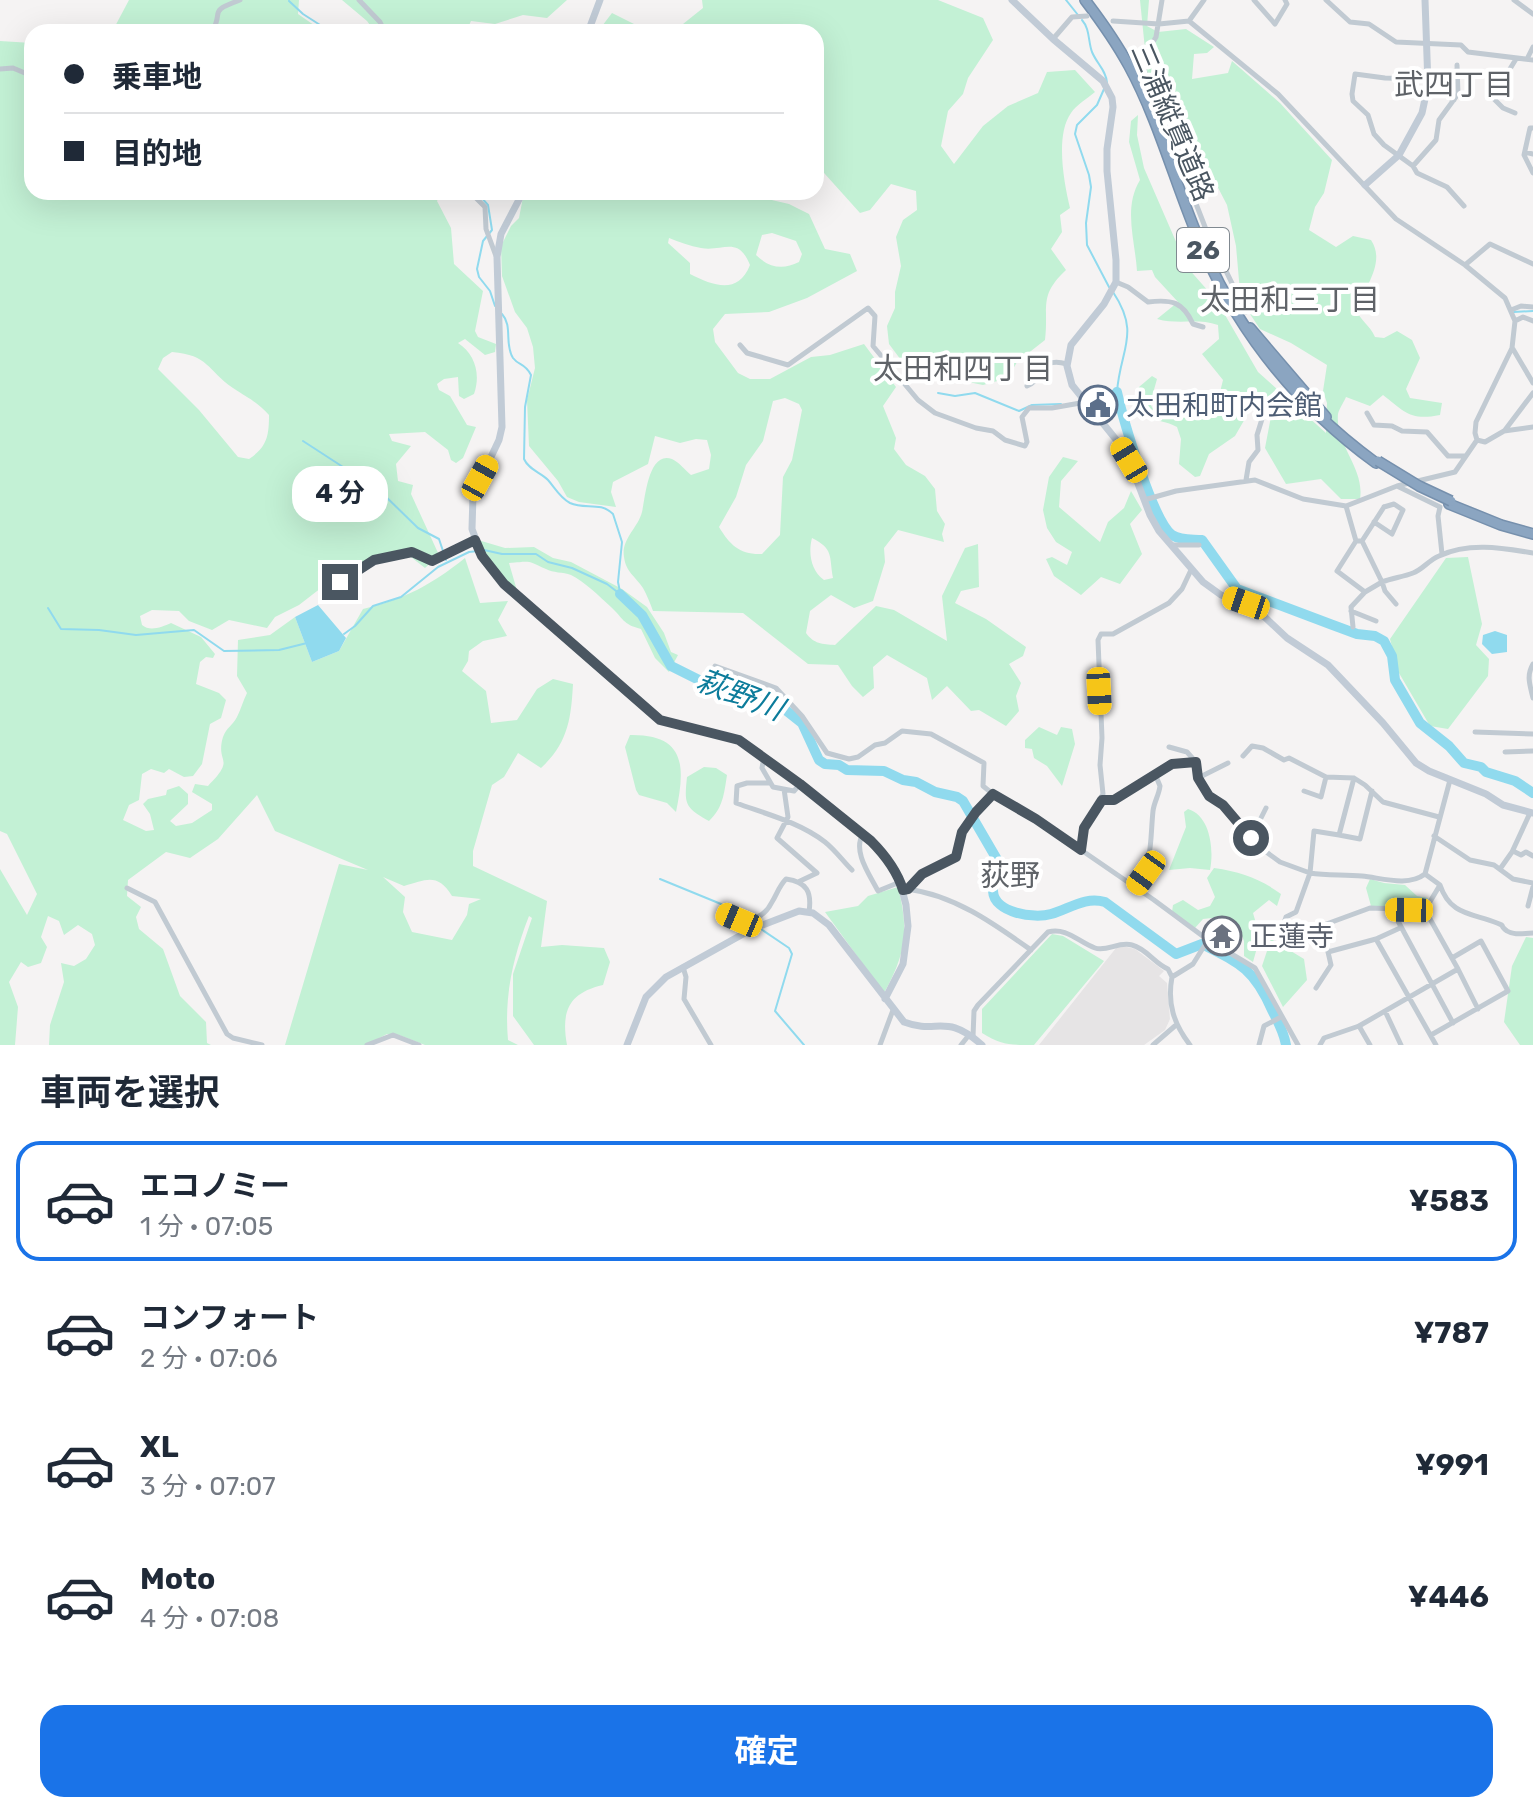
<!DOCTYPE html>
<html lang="ja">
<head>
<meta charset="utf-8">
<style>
  body { margin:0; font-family:Rubik,"Noto Sans JP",sans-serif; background:#f6f6f7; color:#1f2937; height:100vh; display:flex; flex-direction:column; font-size:30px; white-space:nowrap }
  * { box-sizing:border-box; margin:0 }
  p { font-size:26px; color:#747a83 }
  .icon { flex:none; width:44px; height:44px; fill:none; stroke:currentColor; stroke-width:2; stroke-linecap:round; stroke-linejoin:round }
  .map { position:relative; height:1045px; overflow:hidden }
  .details { display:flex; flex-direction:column; background:#fff; flex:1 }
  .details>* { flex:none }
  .top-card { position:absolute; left:24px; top:24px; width:800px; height:176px; border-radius:24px; box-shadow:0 8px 32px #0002; display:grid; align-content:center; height:176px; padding:0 40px; background:#fff }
  .end { position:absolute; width:36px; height:36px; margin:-18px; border:10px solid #4a5661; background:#fff; box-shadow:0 0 0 4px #fff }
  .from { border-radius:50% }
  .bubble { position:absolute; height:56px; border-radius:24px; background:#fff; box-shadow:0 8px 32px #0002; font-size:26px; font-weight:700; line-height:56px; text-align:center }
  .car { position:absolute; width:24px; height:48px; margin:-24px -12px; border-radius:10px; box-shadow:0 0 6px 2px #0007; background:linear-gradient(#f5c518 24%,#345 0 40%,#f5c518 0 76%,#345 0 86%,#f5c518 0) }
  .top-card b { display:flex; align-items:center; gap:28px; height:76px; font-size:30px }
  .top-card b+b { border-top:2px solid #e0e1e3 }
  .top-card i { width:20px; height:20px; background:#1f2937 }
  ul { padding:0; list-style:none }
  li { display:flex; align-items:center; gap:24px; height:120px; margin:0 16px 12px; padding:0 24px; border:4px solid transparent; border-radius:24px }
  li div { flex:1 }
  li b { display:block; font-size:30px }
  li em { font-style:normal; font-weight:700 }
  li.selected { border-color:#1a73e8 }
  li>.icon { width:72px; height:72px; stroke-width:1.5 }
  h2 { padding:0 40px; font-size:36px; line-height:96px }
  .button { display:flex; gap:16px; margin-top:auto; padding:16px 40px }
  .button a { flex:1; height:92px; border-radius:24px; background:#1a73e8; color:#fff; font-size:32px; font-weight:700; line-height:92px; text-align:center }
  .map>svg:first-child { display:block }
  .education { fill:#e6e4e5 }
  .green { fill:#c3f1d5; fill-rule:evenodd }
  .water { fill:#90daee }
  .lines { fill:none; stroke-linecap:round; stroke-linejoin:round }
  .stream { stroke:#90daee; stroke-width:2 }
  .river { stroke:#90daee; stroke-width:10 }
  .highway-casing { stroke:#7690ad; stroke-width:12 }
  .street { stroke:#c1cad2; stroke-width:5 }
  .secondary { stroke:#c1cbd6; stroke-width:7 }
  .highway { stroke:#8ba5c1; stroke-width:9 }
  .highway-bridge-casing { stroke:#7690ad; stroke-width:12; stroke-linecap:butt }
  .highway-bridge { stroke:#8ba5c1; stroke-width:9 }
  .route { stroke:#4a5661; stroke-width:10 }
  .labels { text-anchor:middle; stroke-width:8; stroke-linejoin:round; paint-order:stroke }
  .shield { fill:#fff; stroke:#808990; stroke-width:2 }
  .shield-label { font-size:26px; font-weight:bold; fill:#4a5661 }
  .street-label { font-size:28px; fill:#4a5661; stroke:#fff }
  .service-label { font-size:28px; fill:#4e5e75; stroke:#fff; text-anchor:start }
  .worship-label { font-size:28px; fill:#5b616d; stroke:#fff; text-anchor:start }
  .neighbourhood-label { font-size:30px; fill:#5f6368; stroke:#fff }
  .water-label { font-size:30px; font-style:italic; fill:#0c7c9b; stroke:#fff }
</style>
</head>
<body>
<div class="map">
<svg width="1533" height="1045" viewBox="0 0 1533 1045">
  <rect width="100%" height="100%" fill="#f5f3f3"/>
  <path class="education" d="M1123,946L1135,949L1164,971L1159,976L1167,983L1170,1019L1165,1030L1144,1045H1039L1116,948Z"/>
  <path class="green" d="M129,0H299L298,14L324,32H112Z
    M342,0H567L547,18L523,15L495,24L471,21L466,32H375L367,21Z
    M702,0H938L983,18L993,40L968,78L963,94L948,111L941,146L954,164L983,126L1008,106L1038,93L1047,72L1075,70L1095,92C1088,98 1076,105 1071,113C1055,135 1064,183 1070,208L1060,215L1062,232L1051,249L1066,270C1038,296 1049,307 1045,340L1017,362L1008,378L983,385L915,371L901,360L889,344L887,326L895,308V292L901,266L896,237L903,220L917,210L916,191L891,184L870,210L860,213L816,164V32H673L703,8Z
    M1140,0H1149L1147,26L1158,32L1186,29L1214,47L1207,53L1194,54L1192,79L1228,73L1232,61L1280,103L1332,160L1324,193L1315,207L1309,230L1336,247L1353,236L1371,240C1386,262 1365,288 1356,308C1359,320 1370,325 1375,337L1384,338L1397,331L1412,340L1420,358L1406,389L1410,398L1442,403L1440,415C1410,421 1405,412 1383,395L1370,406L1346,397C1344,402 1339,409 1338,414C1335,445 1365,468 1360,499H1341L1321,479L1286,484L1265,448L1273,406L1257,398L1235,436L1209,454L1200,476L1195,477L1179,464L1181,439L1177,427C1154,415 1150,428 1134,401L1139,387L1152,376L1157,379L1150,404L1156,413C1182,412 1198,406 1220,392L1223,380L1202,354L1219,339L1218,325C1198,318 1178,325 1157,319L1178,302L1155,277L1152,270L1137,271C1135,240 1123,208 1140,180L1129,142L1131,121L1138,115L1137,135L1144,168L1187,267L1217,301L1258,372L1326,433L1327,403L1323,391L1327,365L1291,343L1260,329L1250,314L1240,292L1236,246L1227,205L1183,120L1148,79Z
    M612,13L650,32H602L599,30Z
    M0,41L32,43V192H442L437,201L451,228L454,264L483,291L475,331L478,337L496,344L495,352L485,355L465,339L458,343C475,354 481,374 474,394L464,399L459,396L458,377L444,379L437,384L439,390L450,396L467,425L476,427L463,458L456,463L451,460L448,450L425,432L389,434L392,441L411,446L396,464L398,481L413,485L411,494L439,555L425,568L402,550L374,557L344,577L330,581L299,605L275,617L267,628L229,620L212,630L189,621L179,611L152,610L140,616L142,625C150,632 162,627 171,623L201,637L215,654L213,658L206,657L200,662L196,684L219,693L226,700L221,718L210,724L202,764L193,776L184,777L169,769L164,773L151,769L142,774L139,800L129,805L123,820L146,831L154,830L150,814L143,804L148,799L166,795L167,790L179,786L188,794V804L170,821L176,826L192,823L212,810V804L192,792L195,784L208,786C237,757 215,764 223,737C226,728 233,725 237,717C241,709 243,701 247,693L237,676L238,640L270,635L295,617L312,662L339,651L363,609C405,599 431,585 465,558L480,603L508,601L498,620L507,636L483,641L469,651L468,661L462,671L486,691L491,723L517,720L537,689L553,679L573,684C571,719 568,743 541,768L518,753L504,777L492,785L473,851V866L547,901L541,947L562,945L604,948L610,962L603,985C568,993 561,1012 567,1045H534L513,1016V974L532,918L529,916C513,957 504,996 508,1040L518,1045H425L399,1035L387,1034L366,1045H285L339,864L368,870L275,831L257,795L218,839L190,858L166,852L128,880L127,896L141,907L136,917L139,929L163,949L180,996L206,1022L207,1043L211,1045H49L50,1025L64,982L61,963L74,966L86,959L95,945L92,934L78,925L64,935L59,921L48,916L41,937L47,947L41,963L28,967L21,962L9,982L18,1007L15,1045H0V869L27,915L37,894L7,834L0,831ZM172,352C209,355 207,370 233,388C248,398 256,401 269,415C269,436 267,447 249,459L238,457L199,410L158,369L163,358ZM383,877L404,886C427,879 438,873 452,896L481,899L469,904L467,915L452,940L412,932L403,912L405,897Z
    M524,192H738L789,204L809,214L825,249L850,254L857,271L807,298L769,312L725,314L713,329L715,342L738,373L750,379H770L811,357L830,355L864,344L896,387L883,406L896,438L894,449L906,465L925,476L935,489L937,511L945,524L942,534L944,542L898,530L884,548L885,562L873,601L854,608L831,595L810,611L806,633C814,644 822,644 835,645L876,606L894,610L947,641L942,596L965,548L978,544L979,587L961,591L955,603L986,619L1026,647L1023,656L1009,664L1021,683L1016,696L1019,711L1006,726L979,710L971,711L947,686L932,700L927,678L887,655L873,667L874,688L863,697L852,686L838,665L808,664L743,613L653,611C650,603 647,595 643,588C635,576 626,572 624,557C621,539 638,528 642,512C645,500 648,450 672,459C679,462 686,471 691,475L709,469L711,455L707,440L696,439L680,443L655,436L648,464L613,482L611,492L616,507L579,502L567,497L558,481L529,446L527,400L535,368L533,347L527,328L515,312L502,276L501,246L511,226L519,218ZM772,233L796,241L802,254L799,262C783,270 769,268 756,255L762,235ZM669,238C679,242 690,246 701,248C723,252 738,235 750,265C738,295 714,286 690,274V263L668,243ZM785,398L799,404L802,410L792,460L783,477L780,535L762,554C740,555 730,545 719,527L736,497L746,465L763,441L773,401ZM812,538C834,549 829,556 833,578L824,580C811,571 808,553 812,538Z
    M1063,457L1078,461L1061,481L1059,507L1100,542L1108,522L1124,508L1131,491L1142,510L1130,524L1142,554L1120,584L1101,577L1081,595L1054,576L1046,559L1052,557L1067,565L1072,552L1056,542L1047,528L1043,510L1049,477Z
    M478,540L505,548L534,547L553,558L571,562L622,589L647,607L664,633L671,652L678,655L669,672L655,658L641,629C622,624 624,619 611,607C600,597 584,581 571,575C563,572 553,573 546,569C526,560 532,561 509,563L518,594L482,556Z
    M1468,557L1482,624L1476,645L1489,659L1488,676L1448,729L1430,726L1399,673L1390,639L1446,558Z
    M1039,727L1057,735L1061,727L1072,729L1075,744L1062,786L1047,766L1034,758L1032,749L1025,748V740Z
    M630,735C687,734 685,768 676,812L667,803L639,795L636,790L625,747Z
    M704,767L716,768L727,775C724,794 723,808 709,821C685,807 684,805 687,777Z
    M1188,809C1211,816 1214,851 1210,870L1190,868L1169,870L1186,827L1184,812Z
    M1214,868C1241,872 1259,878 1281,894L1277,906L1269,900L1253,913L1260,937L1253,962L1244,956V941L1240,931L1212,918L1203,919L1195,928L1172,912L1173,905L1183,900L1198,910L1210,906L1215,897L1207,878Z
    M1370,879L1384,883L1405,885L1417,896L1428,898L1421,908L1371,906L1366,888Z
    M898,887C909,931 906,953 884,993L825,912L858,906L868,896Z
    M1052,934L1063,936L1104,961L1034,1045C1010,1045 1001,1045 982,1033V1009Z
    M1526,937L1533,938V1045H1520L1504,1022L1512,966Z
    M1271,939L1304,959L1307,980L1283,1007L1262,966Z"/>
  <path class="water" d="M318,605L346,638L339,651L312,662L295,617Z
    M1495,631L1507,635V652L1492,654L1482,644L1483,635Z"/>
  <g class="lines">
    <path class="stream" d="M1066,0L1078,15
      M289,1L303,14L331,32
      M1082,20C1090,29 1088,41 1092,52C1097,64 1106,70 1107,83
      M1104,89L1097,105L1077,125L1075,134L1089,175L1091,187L1086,223L1087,245L1109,287
      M480,192V196L488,205L492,230L483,241L477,269L479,277L490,291L495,306
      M1514,312L1533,311
      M502,314C513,326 504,344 513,358C519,366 525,363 531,375L525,407L524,459C529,470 540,472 548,480C555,488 560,498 570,503C585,510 600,501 613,514L622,542L618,582L620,592
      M938,393L955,396L975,393L1019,411L1032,405L1061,404
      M1087,399L1105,390L1117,392C1120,349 1141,334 1113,292
      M303,441L380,491L418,528L439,539L446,560
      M484,550L502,554H536L548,562L572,568L607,584L620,594
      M48,608L61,629L99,630L136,635L194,630L224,651L279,650L307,643
      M344,634L355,626L373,606L401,597L438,567L469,552L478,551
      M660,879L721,904L742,917
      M761,929L789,948L792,954L775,1011L804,1045"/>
    <path class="river" d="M1117,392C1123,419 1153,521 1172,535C1181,541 1193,539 1202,540L1237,589L1330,624L1357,634L1375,636L1384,641L1392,656L1395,680L1420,723L1449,746L1464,763L1481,767L1486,772L1515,781L1533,793
      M620,594L642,615L671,666L739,700L749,693L773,700L802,723L819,760L825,764L839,765L847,770L884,771L903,780L916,782L935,792L957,797L963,801L1002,868C999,876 992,883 993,891C994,913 1034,919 1051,914C1069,909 1085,896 1105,902L1176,954L1202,944C1240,963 1254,969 1272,1010C1278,1022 1284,1032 1286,1045"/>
    <g class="highway-casing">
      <path id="highway" d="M1085,0C1101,21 1116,42 1129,66C1160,123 1176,188 1202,247C1240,335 1299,407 1376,463
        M1250,328L1326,417
        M1449,504L1501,525L1533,534"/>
    </g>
    <path class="street" d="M359,0L380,22L385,32
      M1162,0L1156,37L1142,60L1144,70L1207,232L1246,312
      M1254,0L1275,24L1287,4L1285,0
      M1326,0L1350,22L1369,24L1396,42L1461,45L1468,52L1533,60
      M1514,0L1533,14
      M1113,21L1159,24L1189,21L1278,94L1396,219L1465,265L1505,298L1515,321L1512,348L1476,422L1475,433L1477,440
      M1189,21L1204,0
      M212,32C225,9 206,13 240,0
      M1053,39L1072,17L1087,16
      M1527,59L1533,47
      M0,69L13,68L32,76
      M1427,79L1385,78L1355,74L1352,94L1353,101L1368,115L1374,134L1384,145L1413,166L1417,173L1447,187L1464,206
      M1428,85L1454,100
      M1515,113L1503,108L1490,95L1502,82L1516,59
      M1533,128H1530L1524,155L1533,173
      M1525,152L1533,154
      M1413,166L1436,140L1439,120L1458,94L1457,65
      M476,192V198L485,207L486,229L496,256
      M1465,265L1490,244L1533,264
      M1116,282L1128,287L1148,302C1172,299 1183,302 1193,324L1203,327
      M1511,310L1521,306L1533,307
      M1515,321L1523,317L1533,321
      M740,345L747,353L788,365L868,308L875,316L873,346L918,400L935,413L976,428L993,431L1005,440L1025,446L1027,442L1022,417L1029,408H1052L1086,402
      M1513,349L1533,383
      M1027,386C1046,378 1038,356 1067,364
      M1367,413L1374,425L1392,426L1402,431L1427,432L1448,456H1465
      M1505,430L1533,393
      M1246,480L1249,462L1258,450L1257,435L1262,419
      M1397,486L1440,507L1438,516L1442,554
      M1144,500L1176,491L1255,480L1303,499L1346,506L1397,486L1455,472L1477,440L1485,442L1504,431L1533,427
      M1346,506L1356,541H1362L1382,582C1392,578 1403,577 1413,573C1422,570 1429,560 1439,556C1469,542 1502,548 1533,553
      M1374,522L1392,534L1403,510L1394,504L1384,507
      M1356,541L1337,571L1365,592
      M1362,541L1384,507
      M1171,545H1199
      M332,597C344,571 380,553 408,552C417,552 424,559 432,561L475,540
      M1351,611L1376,621
      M1353,627L1351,607L1365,592L1382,582L1385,591L1396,604
      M1533,664C1526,676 1530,685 1533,698
      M715,666L776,688L802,716L827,753L849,759L858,757L875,745L885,743L902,731L931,734L984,763L983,786L993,794
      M1475,732L1533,734
      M1169,747L1187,752L1195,761
      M1505,752L1533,751
      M1243,756L1252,746L1263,748L1284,760L1289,758L1326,777L1354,778
      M764,757L762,768L773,787L794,791L800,784
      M1198,778L1228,763
      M770,783H747L737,786L736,803C766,814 799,822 825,842C835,850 843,861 852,870
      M784,789L788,817L777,838L817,873L798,882
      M1304,791L1321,797L1326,777
      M1102,800H1114L1172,764L1196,762L1198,778L1209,796L1223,805L1258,846L1280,862L1310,873L1296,912L1286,917L1283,926L1271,928L1265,935
      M863,834C852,851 870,875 878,891L900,882
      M1339,835L1360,839L1372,791
      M1434,836L1470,860L1494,865L1513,879L1533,883
      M1251,838L1266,808
      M1081,850L1084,828L1103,794L1100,765L1102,738L1098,640L1101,634H1113L1169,603L1182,589L1191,570
      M1513,851L1521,855L1526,852L1533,856
      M1500,869L1512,852L1530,813
      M1425,874C1408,887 1382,878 1362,876C1345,874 1327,876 1310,873L1314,831L1339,835L1354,778L1365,785L1383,802L1439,817
      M1440,885C1450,915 1471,913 1497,923C1507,927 1498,924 1507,931C1515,936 1524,933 1533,933
      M1136,887C1153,863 1150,840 1153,811C1154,802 1159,795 1160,786L1155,774
      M127,888L155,902L227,1034L233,1038L262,1045
      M907,889C954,895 993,923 1031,950
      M908,889L922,874L956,857L962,832L976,812L993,794L1036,819L1154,900L1208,940
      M1528,906L1533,887
      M1392,910L1453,1023
      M1425,910L1370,908L1321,926L1328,952L1376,939L1436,1045
      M1425,910L1440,885L1425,874L1450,780
      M720,912C740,920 760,926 772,902C777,894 779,886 786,879C807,882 812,892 809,912
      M1376,939L1400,928
      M683,967L686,977L684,999L711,1045
      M1458,969L1478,1009
      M1316,988L1331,965L1328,952
      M1385,1011L1401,1045
      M1359,1026L1370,1045
      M1431,1035L1508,991L1481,941L1452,958
      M973,1037L974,1011L978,1005L1048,932C1067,927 1078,942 1095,948C1107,952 1119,941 1132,945C1147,949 1154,963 1168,969L1172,977
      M367,1045L393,1035L419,1045
      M880,1045L893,1010
      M961,1045L969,1035
      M1153,1045L1176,1025
      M1190,1045C1174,1024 1167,1004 1172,977L1193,964L1208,940L1255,968L1298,1045
      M1259,1045L1264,1026L1281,1017
      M1320,1045L1324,1038L1359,1026L1458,969L1425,910"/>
    <path class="secondary" d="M1012,0L1053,39L1103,81L1112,98L1113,107L1107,149V171L1116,260V282L1104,304L1071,345L1067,366L1072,385L1118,442L1129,460L1150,515L1159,531L1203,582L1221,595L1254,607L1287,638L1328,665L1383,723L1416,763L1429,771L1486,794L1503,805L1533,813
      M588,32L600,0
      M1365,185L1399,155L1422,113L1428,85L1425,0
      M523,192L501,234L497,257L502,427L499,440L473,495L472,529L482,556L504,584L660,720L739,740L831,807L884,854L899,878L906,905L908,926L903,964L885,999
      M627,1045L646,997L666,977L752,929L799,911L813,913L829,925L904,1022C938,1035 945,1012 982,1045"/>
    <use href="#highway" class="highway"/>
    <g class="highway-bridge-casing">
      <path id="highway-bridge" d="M1378,461L1419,486L1451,501"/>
    </g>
    <use href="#highway-bridge" class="highway-bridge"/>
  </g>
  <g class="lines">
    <path class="route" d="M340,582L374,560L412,552L432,561L475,540L482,556L504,584L660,720L739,740L800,784L871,841C885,855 897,871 903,890L908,889L922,874L956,857L962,832L976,812L993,794L1036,819L1081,850L1084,828L1102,800H1114L1172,764L1196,762L1198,778L1209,796L1223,805L1251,838"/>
  </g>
  <defs>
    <g id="civic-ring" transform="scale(2)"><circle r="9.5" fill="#fff" stroke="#5c6f8a" stroke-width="1.5"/><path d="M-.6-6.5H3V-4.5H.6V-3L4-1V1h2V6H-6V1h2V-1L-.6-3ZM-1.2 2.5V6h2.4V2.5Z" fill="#5c6f8a"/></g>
    <g id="temple-ring" transform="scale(2)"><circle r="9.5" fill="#fff" stroke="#6b7280" stroke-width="1.5"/><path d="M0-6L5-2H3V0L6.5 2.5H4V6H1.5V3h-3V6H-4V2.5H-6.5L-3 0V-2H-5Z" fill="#6b7280"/></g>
  </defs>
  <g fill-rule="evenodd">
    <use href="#civic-ring" x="1098" y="405"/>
    <use href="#temple-ring" x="1222" y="936"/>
  </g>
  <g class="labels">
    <rect class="shield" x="1177" y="228" width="52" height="44" rx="6"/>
    <g class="shield-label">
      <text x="1203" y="259">26</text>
    </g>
    <g class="street-label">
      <text transform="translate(1173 122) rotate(67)" y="10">三浦縦貫道路</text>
    </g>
    <g class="service-label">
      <text x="1126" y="415">太田和町内会館</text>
    </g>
    <g class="worship-label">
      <text x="1250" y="946">正蓮寺</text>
    </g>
    <g class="neighbourhood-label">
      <text x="1454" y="95">武四丁目</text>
      <text x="1290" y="310">太田和三丁目</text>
      <text x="963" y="379">太田和四丁目</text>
      <text x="1010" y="886">荻野</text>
    </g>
    <g class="water-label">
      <text transform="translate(740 695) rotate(21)" y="10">萩野川</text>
    </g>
  </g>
</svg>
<i class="end from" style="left:1251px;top:838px"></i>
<i class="end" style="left:340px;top:582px"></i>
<div class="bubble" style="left:292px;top:466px;width:96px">4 分</div>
<i class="car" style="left:1129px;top:460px;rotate:329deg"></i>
<i class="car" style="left:480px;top:478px;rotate:29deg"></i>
<i class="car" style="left:1246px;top:603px;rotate:289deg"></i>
<i class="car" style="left:1099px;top:691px;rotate:177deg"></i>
<i class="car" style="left:1146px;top:873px;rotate:216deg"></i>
<i class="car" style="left:1409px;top:910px;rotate:271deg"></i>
<i class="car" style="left:739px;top:920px;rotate:293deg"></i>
<div class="top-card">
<b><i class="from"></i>乗車地</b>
<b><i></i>目的地</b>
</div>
</div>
<section class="details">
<h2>車両を選択</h2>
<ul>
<li class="selected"><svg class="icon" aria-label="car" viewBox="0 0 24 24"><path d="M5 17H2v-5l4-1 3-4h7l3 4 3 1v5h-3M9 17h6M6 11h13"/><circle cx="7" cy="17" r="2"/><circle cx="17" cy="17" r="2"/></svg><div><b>エコノミー</b><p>1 分 · 07:05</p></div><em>¥583</em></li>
<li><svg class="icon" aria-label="car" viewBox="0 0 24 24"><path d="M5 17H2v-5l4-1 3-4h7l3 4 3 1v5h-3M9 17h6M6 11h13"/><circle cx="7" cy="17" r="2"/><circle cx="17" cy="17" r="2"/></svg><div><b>コンフォート</b><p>2 分 · 07:06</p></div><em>¥787</em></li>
<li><svg class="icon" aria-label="car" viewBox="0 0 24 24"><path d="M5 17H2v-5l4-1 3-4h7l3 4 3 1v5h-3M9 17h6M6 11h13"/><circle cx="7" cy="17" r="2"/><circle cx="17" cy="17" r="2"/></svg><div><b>XL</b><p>3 分 · 07:07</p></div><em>¥991</em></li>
<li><svg class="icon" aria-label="car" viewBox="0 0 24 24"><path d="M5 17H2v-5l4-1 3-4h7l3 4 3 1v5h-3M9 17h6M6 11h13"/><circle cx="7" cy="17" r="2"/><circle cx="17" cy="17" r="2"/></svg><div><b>Moto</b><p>4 分 · 07:08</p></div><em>¥446</em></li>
</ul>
<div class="button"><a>確定</a></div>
</section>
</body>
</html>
